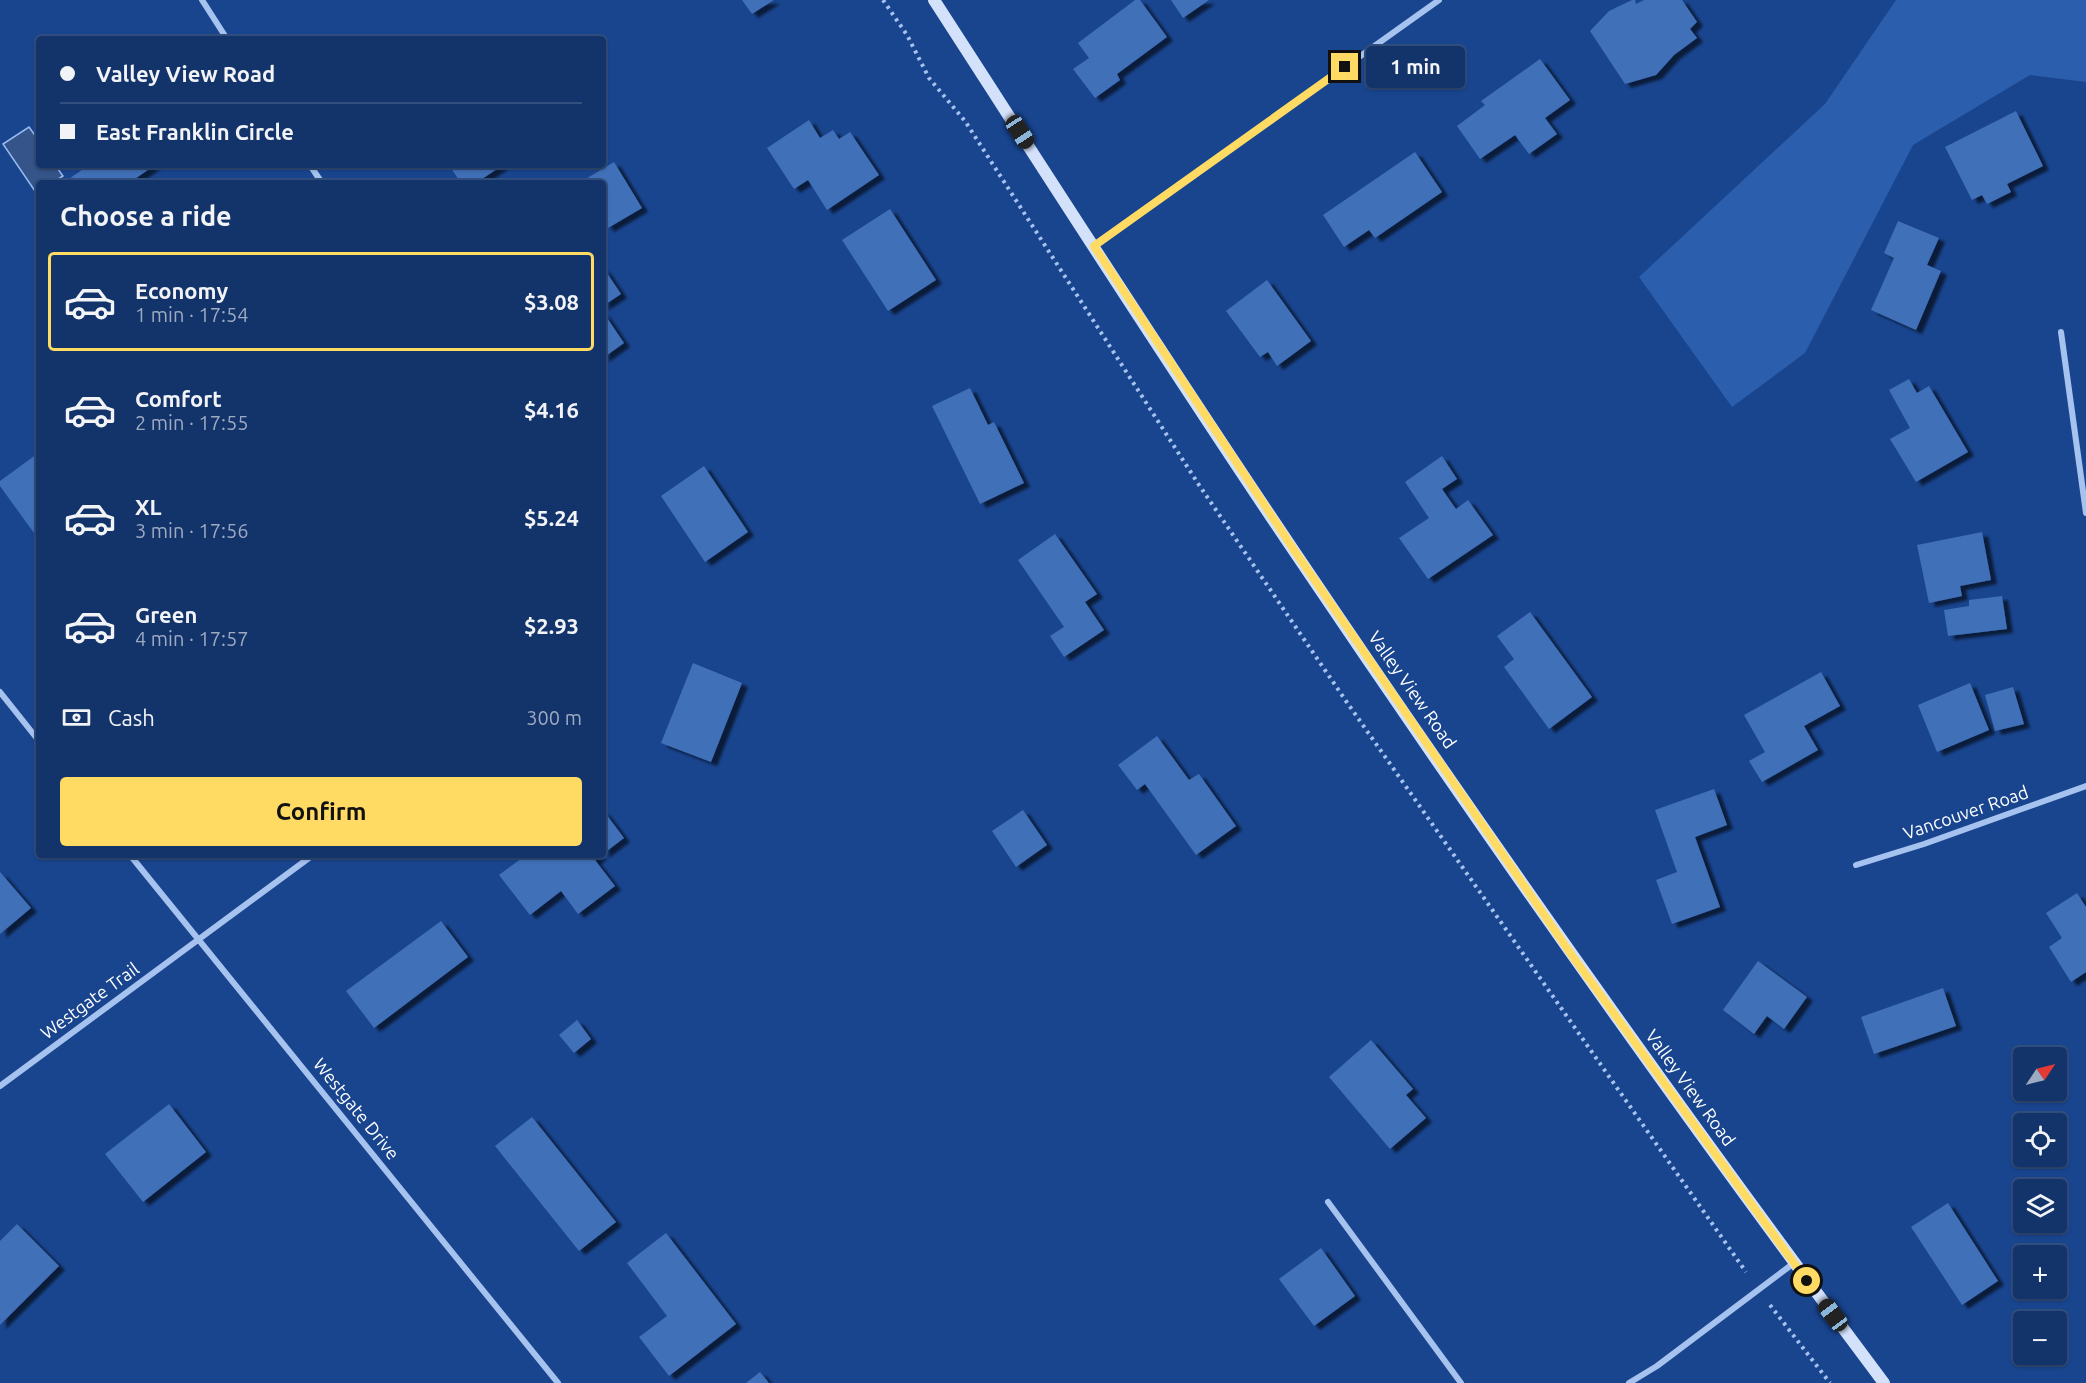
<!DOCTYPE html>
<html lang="en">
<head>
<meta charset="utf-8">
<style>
  body { margin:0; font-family:Ubuntu,sans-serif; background:#203f73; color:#f1f3f6; height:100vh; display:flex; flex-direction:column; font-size:22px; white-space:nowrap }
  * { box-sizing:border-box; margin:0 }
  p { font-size:20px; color:#9daac1 }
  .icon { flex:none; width:33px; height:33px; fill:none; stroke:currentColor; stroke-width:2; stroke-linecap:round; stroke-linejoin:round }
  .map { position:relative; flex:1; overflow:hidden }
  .drawer { position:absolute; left:36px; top:180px; width:570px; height:678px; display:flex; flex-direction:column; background:#13346b; border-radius:6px; box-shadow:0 2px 4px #0004,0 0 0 2px #324f7e }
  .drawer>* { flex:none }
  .guide { position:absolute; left:36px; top:36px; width:570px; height:132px; border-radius:6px; box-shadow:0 2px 4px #0004,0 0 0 2px #324f7e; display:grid; align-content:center; height:132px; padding:0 24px; background:#13346b }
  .needle { width:39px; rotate:55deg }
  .tools { position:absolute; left:2013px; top:1047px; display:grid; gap:12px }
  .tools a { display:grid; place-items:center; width:54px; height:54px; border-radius:6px; background:#13346b; box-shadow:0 2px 4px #0004,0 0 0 2px #324f7e; font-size:30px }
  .end { position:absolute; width:27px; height:27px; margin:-14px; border:8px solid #ffdb64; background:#111; box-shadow:0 0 0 3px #111 }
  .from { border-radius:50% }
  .bubble { position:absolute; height:42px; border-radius:6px; background:#13346b; box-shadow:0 2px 4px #0004,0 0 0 2px #324f7e; font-size:20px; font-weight:700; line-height:42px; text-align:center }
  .car { position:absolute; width:18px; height:36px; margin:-18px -9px; border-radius:8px; box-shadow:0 0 4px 2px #0007; background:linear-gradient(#222 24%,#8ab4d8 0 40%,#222 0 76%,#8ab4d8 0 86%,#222 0) }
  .guide b { display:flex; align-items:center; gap:21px; height:57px; font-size:22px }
  .guide b+b { border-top:2px solid #324f7e }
  .guide i { width:15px; height:15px; background:#f1f3f6 }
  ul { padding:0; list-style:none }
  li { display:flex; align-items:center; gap:18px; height:99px; margin:0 12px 9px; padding:0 12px; border:3px solid transparent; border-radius:6px }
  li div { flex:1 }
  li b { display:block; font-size:22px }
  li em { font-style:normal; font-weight:700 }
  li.active { border-color:#ffdb64 }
  li>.icon { width:54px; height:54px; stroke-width:1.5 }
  h2 { padding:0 24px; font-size:27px; line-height:72px }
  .pay { display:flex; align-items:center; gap:15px; height:66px; padding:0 24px; font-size:22px }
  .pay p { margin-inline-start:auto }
  .button { display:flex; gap:12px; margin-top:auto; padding:12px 24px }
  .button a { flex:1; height:69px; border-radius:6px; background:#ffdb64; color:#111; font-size:24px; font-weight:700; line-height:69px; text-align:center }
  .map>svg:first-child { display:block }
  .green { fill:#2b5ead }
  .water { fill:#34548a; stroke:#98bcf1; stroke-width:1.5 }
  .building { fill:#416fb7; filter:url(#shadow) }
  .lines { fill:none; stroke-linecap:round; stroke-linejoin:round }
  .path { stroke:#a6c2ef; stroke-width:4; stroke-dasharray:3 4.5; stroke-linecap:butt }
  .street { stroke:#a6c2ef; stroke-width:6 }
  .secondary { stroke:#d3e2fa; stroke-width:12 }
  .route { stroke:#ffdb64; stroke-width:8 }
  .labels { text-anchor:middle; stroke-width:4.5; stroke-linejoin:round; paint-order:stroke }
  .street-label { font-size:18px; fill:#fff; stroke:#19458f }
</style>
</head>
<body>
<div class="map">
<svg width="2086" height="1383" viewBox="0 0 2086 1383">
  <defs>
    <filter id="shadow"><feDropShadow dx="6" dy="4" stdDeviation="1.5" flood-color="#0009"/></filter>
  </defs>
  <rect width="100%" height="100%" fill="#19458f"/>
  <path class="green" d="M1896,0H2086V82L2030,75L1913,145L1805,353L1732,407L1639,277L1825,104Z"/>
  <path class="water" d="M29,127L39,141V165H55L63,176L52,183H39V192L37,194L3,144Z"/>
  <path class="building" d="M742,0H774L752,14Z
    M1135,0H1140L1167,37L1117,74L1120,80L1095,98L1073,69L1089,58L1078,43Z
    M1171,0H1209L1183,18Z
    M1632,0H1635L1636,4L1644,0H1682L1697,22L1690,29L1697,38L1674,55L1656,75L1625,84L1590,31L1609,11Z
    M1540,59L1570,100L1545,118L1557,134L1529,154L1515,135L1480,159L1457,126L1485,105L1481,101Z
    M2016,111L2043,166L2007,184L2011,192L1987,204L1982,195L1972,200L1945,147Z
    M809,120L820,138L833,130L839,139L850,132L879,175L827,210L808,180L794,189L767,148Z
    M1415,152L1442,192L1375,238L1369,230L1344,247L1323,215Z
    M614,162L642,208L608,228L603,220V183H579Z
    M89,165H155L129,183H63Z
    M449,165H503L476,183H461Z
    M890,209L936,280L888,311L842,240Z
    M1898,221L1939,238L1927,265L1941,271L1916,330L1871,310L1894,258L1884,253Z
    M603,267L621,294L603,306Z
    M1267,280L1311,341L1277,366L1268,352L1260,357L1226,311Z
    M603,312L624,343L603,358Z
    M1909,379L1917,393L1929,386L1968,452L1916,482L1890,439L1910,428L1889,390Z
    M970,388L988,425L994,422L1024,483L980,504L932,406Z
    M37,454L39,456V540L0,486V481Z
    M1442,456L1457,479L1442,489L1456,509L1468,500L1493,535L1428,579L1399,538L1429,518L1405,482Z
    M704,466L748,532L705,562L661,496Z
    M1982,532L1991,580L1960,586L1962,596L1929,603L1917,545Z
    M1055,534L1097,594L1085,602L1104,630L1064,657L1050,636L1064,627L1018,560Z
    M2002,596L2007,629L1948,636L1944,610L1969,606V600Z
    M1530,612L1592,697L1549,729L1504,667L1514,659L1497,636Z
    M693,663L742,683L711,762L661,743Z
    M1821,672L1840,706L1804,726L1818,750L1762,782L1749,761L1765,752L1744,715Z
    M1970,683L1989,730L1937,752L1918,705Z
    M2013,687L2024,724L1995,731L1985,695Z
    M1157,736L1189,780L1199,774L1236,826L1196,855L1145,784L1137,790L1118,765Z
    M1714,789L1727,825L1695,837L1720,907L1672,924L1656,880L1677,872L1655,810Z
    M603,810L624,838L603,854Z
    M1023,810L1047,845L1016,867L992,831Z
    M526,855H602L595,860L615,886L578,914L561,891L530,915L499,875Z
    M0,872L31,908L0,934Z
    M2077,893L2086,907V972L2071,982L2049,947L2062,938L2046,913Z
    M441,921L468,957L374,1028L346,991Z
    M1758,961L1807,997L1784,1029L1767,1016L1754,1034L1723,1010Z
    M1943,988L1956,1026L1874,1054L1861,1017Z
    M577,1020L591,1039L574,1053L559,1035Z
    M1371,1040L1413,1089L1406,1095L1426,1118L1390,1149L1329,1077Z
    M169,1104L206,1152L143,1202L105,1154Z
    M532,1117L616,1222L579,1251L495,1146Z
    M1948,1203L1998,1281L1962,1305L1911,1227Z
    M17,1224L59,1266L0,1325V1241Z
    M666,1233L736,1324L669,1376L639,1337L667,1316L627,1263Z
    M1321,1248L1355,1296L1314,1326L1279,1279Z
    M760,1372L769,1383H746Z"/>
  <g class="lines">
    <path class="path" d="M883,0L907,35L929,78L965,121L1199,485L1346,701L1746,1272
      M1770,1305L1830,1383"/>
    <path class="street" d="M202,0L227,39
      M310,165L322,183
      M1094,246L1439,0
      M2061,332L2086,513
      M0,692L39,741
      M130,855L558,1383
      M1856,865L1924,844L2086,786
      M0,1086L313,855
      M1328,1202L1461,1383
      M1629,1383L1657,1366L1794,1263"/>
    <path class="secondary" d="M934,0C1053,184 1171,369 1294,551C1484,833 1680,1111 1884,1383"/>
  </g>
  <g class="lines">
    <path class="route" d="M1345,67L1094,246L1294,550L1571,954L1807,1281"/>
  </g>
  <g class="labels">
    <g class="street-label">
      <text transform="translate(1412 690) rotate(55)" y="6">Valley View Road</text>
      <text transform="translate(1966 813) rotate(-19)" y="6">Vancouver Road</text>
      <text transform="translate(90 1001) rotate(-36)" y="6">Westgate Trail</text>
      <text transform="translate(1690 1088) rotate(54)" y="6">Valley View Road</text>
      <text transform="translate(356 1109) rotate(51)" y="6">Westgate Drive</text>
    </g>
  </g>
</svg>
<div class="tools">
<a><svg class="needle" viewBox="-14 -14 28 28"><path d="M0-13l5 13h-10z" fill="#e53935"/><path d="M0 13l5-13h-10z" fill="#9daac1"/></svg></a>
<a><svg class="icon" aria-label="locate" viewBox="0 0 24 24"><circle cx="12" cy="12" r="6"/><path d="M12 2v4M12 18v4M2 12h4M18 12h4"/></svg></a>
<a><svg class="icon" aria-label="layers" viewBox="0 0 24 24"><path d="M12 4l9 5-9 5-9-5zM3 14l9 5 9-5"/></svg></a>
<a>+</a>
<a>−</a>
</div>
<i class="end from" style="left:1807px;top:1281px"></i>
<i class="end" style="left:1345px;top:67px"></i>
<div class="bubble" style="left:1366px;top:46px;width:99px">1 min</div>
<i class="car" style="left:1020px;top:132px;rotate:147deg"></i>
<i class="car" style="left:1833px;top:1315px;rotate:323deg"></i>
<div class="guide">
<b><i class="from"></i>Valley View Road</b>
<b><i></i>East Franklin Circle</b>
</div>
<section class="drawer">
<h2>Choose a ride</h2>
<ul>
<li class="active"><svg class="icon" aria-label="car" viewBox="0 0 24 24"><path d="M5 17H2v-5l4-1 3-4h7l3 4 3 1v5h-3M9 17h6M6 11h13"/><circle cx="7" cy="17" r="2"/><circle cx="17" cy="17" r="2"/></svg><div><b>Economy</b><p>1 min · 17:54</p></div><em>$3.08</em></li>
<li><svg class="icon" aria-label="car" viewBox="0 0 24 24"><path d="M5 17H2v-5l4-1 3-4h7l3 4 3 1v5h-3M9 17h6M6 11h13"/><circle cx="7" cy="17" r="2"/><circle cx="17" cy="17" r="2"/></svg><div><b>Comfort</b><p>2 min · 17:55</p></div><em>$4.16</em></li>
<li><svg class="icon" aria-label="car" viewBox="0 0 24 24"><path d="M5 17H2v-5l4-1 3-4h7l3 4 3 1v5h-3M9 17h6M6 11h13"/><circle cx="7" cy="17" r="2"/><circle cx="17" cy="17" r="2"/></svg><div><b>XL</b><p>3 min · 17:56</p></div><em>$5.24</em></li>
<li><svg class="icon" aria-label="car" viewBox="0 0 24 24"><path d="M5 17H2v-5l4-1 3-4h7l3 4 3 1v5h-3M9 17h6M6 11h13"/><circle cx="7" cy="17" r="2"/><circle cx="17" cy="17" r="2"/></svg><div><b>Green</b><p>4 min · 17:57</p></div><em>$2.93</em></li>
</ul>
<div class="pay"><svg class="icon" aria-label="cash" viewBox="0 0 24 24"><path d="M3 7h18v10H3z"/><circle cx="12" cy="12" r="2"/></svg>Cash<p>300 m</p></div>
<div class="button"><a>Confirm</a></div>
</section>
</div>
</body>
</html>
